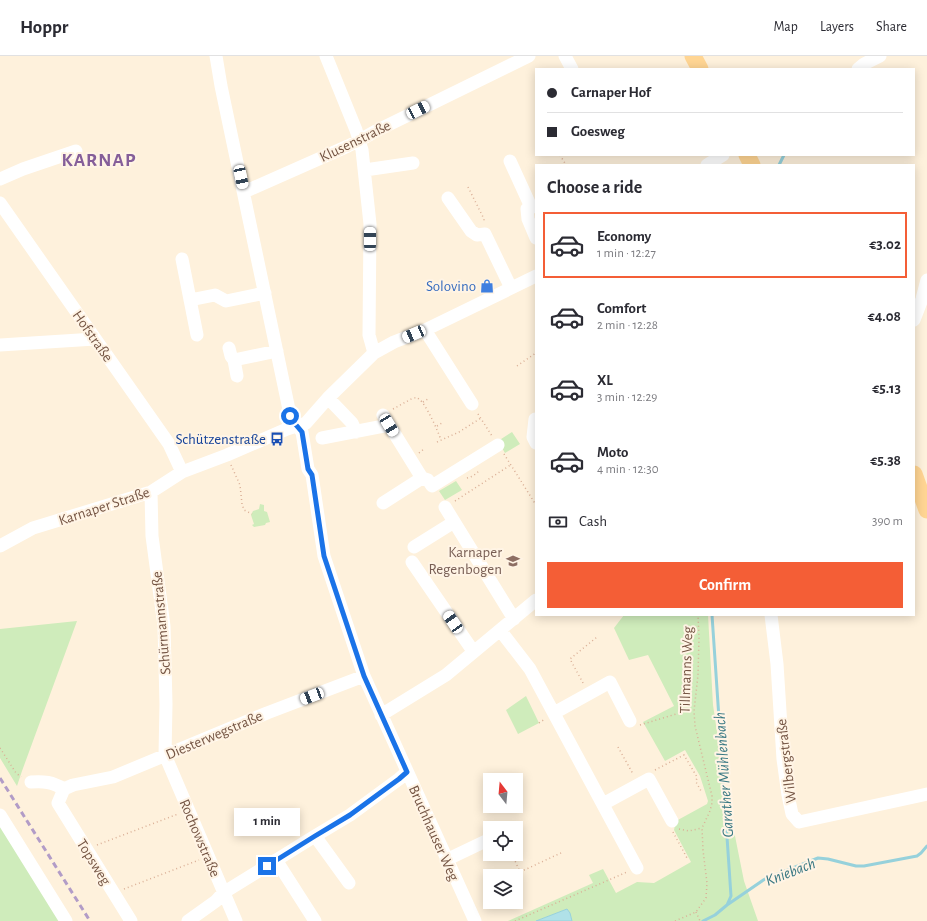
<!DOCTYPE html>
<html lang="en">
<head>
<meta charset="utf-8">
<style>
  body { margin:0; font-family:"Alegreya Sans",sans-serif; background:#f7f7f7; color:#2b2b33; height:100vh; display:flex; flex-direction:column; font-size:15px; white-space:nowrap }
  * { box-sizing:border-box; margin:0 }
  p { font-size:13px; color:#7c7c81 }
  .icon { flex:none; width:22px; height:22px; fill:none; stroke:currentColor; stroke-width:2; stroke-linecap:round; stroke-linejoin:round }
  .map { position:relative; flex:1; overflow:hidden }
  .sheet { position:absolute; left:535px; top:108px; width:380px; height:452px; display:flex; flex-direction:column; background:#fff; border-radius:0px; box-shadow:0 2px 10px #0003 }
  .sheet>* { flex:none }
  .hud { position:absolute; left:535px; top:12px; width:380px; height:88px; border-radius:0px; box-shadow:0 2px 10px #0003; display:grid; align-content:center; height:88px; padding:0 12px; background:#fff }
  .needle { width:26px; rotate:344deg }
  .tools { position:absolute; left:483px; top:717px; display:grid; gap:8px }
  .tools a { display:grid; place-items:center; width:40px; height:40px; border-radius:0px; background:#fff; box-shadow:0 2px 10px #0003; font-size:20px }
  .end { position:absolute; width:18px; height:18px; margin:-9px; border:5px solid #1a73e8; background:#fff; box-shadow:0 0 0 2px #fff }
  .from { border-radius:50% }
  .bubble { position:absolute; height:28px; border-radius:0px; background:#fff; box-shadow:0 2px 10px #0003; font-size:13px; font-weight:700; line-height:28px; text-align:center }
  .car { position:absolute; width:12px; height:24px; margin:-12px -6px; border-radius:5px; box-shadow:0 0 3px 1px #0007; background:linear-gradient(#fff 24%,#345 0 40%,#fff 0 76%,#345 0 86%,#fff 0) }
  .hud b { display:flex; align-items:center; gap:14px; height:38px; font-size:15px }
  .hud b+b { border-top:1px solid #e1e1e2 }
  .hud i { width:10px; height:10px; background:#2b2b33 }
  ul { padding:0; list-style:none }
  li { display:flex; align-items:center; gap:12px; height:66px; margin:0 8px 6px; padding:0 4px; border:2px solid transparent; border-radius:0px }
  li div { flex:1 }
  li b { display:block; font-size:15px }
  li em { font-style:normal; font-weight:700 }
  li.current { border-color:#f45e36 }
  li>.icon { width:36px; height:36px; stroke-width:1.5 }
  h2 { padding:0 12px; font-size:18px; line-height:48px }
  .pay { display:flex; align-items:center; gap:10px; height:44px; padding:0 12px; font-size:15px }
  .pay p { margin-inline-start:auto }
  .cta { display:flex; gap:8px; margin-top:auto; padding:8px 12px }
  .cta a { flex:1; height:46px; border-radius:0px; background:#f45e36; color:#fff; font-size:16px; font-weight:700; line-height:46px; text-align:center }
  header { display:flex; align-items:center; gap:24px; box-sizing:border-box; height:56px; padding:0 20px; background:#fff; border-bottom:1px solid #e1e1e2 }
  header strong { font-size:19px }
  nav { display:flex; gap:22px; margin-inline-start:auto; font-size:14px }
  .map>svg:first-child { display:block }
  .green { fill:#cfecbb }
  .water { fill:#b0e1e8; stroke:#96d1db }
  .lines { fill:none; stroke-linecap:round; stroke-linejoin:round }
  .stream { stroke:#96d1db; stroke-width:3 }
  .path { stroke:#daaf96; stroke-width:1.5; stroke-dasharray:1 3; stroke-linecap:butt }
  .minor { stroke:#fff; stroke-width:13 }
  .major { stroke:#ffd593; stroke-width:17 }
  .rail { stroke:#b29cc7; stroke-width:3; stroke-dasharray:6 4; stroke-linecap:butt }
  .route { stroke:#1a73e8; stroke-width:5 }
  .labels { text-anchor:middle; stroke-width:4; stroke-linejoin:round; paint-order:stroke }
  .street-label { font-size:15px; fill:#755544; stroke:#fff4e5 }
  .shop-label { font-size:15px; fill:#366cbe; stroke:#fff4e5; text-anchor:end }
  .transit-label { font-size:15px; fill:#164399; stroke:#fff4e5; text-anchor:end }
  .education-label { font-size:15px; fill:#785e54; stroke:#fff4e5; text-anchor:end }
  .water-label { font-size:16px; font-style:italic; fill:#397883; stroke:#fff4e5 }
  .district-label { font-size:19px; font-weight:bold; letter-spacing:1px; fill:#855e99; stroke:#fff4e5 }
</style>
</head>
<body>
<header>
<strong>Hoppr</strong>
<nav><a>Map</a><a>Layers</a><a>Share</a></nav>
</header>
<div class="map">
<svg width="927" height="865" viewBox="0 0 927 865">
  <rect width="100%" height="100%" fill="#fef1dc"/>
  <path class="green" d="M512,376L520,388L505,397L498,385Z
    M456,425L462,434L445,444L439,435Z
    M260,448L264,449V455L267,456L270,466L266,467L265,469L254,471L252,469L254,468L251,459L253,455L259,453Z
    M624,559H708L713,649L725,730L744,825L758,865H572L570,857L567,853L536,865H508L593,827L589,819L603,813L616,837L637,826L654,827L691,806L674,774L676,765L707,748L708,745L700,720L685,694L665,705L643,666L674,650L648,599L629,604L614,572Z
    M77,565L22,715L17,730L0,702V573Z
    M526,640L539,667L518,678L506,654Z
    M0,770L60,865H0Z"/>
  <path class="water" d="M567,853L570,857L572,865H536Z"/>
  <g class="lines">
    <path class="stream" d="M779,109L784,99
      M727,849L765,823L818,802L828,803L856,810H864L917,800L921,797L927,790
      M703,865L715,859L727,849L731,840L712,559"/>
    <path class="path" d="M560,99L566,109
      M468,131L484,163V167
      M517,310L536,297
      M423,346L428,343
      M393,353L413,342C416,342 416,341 419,343C426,348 438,375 441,384
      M478,358L492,380
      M437,370L442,367
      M437,386L459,376L481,362
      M419,397L424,393
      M504,398L536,449
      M231,409L240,429L242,448L244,454L252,458
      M467,422L473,420L479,415
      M455,445L512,408
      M583,627L570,603L597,581
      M539,667L545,663
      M640,669L686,655H694
      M618,691L633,718
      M0,692L16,717L21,721
      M655,714L684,699L697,721L696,726L701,735
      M679,773L689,775L702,772
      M673,776L687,802
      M97,789L178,758
      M512,798L520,816L563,796
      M124,833L199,804
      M696,856L700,865
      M515,865L627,816
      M675,865L696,856L706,842L707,827L703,794L702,772L710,755L712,747V740L695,670L694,655L698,619L699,582L698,559"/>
    <path class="minor" d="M216,0L221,30L291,363L302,376L308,413L312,419L324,500L364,620L475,865
      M326,0L356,74L362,94L370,168L369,279L374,297
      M565,0L572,13
      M858,13L864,8L880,0
      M510,105L531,151
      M707,109L723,99
      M365,114L413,107
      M0,123L23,113L76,95
      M244,136L348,90L360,84L376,75L529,0
      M448,142L471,175L477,179L485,178L511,232
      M0,147L169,388L182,416
      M536,151L534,150L527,153L528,163L536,182
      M182,203L197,279
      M190,244L215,239L226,245L265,237
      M914,264L922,243L927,224
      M425,274L472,348
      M0,289L95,283
      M229,292L231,300L234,304L237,320
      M234,304L277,295
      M328,342L352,367L356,376
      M383,359L422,422L428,424L432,430L498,389
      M536,363H535L533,381L536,387
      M322,382L389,369
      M151,436L152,480L164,570L166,648L165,699L236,865
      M383,447L422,422
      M445,451L514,563
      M0,490L33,472L151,436L182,416L227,399L287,373L306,367L328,342L374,297L394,286L425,274L536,220
      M414,491L454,466
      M412,506L473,595
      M771,559L777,608L783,703L788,739L792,758L799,766L927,738
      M500,574L530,613L637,812
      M554,657L610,626L630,665
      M381,659L446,619L536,544
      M31,726C44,725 52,726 64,733
      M603,748L649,723L672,765
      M0,759L66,865
      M315,780L349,827
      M276,804L315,865
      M446,804L490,783
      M131,865L58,747L64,733L73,729L113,721L267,657L364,620
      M188,865L216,845L223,837L315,780L350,759L399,723L407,716"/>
    <path class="major" d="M693,0L700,13
      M747,99L752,109
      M914,418L927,454"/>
    <path class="rail" d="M0,722L90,865"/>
  </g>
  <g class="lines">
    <path class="route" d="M267,810L315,780L350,759L399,723L407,716L364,620L324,500L312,419L308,413L302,376L291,363L290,360"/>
  </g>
  <defs>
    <g id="shop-bare" transform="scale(1.08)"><path d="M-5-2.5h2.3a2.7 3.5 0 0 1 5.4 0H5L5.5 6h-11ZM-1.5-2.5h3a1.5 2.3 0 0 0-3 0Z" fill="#3f7fe0" stroke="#fff4e5" stroke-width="2.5" paint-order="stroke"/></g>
    <g id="bus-bare" transform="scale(1.08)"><path d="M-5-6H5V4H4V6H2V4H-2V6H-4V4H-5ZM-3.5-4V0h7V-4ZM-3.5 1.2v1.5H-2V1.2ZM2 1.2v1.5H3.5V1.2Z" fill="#1a4fb4" stroke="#fff4e5" stroke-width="2.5" paint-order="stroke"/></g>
    <g id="school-bare" transform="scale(1.08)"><path d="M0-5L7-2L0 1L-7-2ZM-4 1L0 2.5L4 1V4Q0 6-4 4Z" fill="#8d6e63" stroke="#fff4e5" stroke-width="2.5" paint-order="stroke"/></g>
  </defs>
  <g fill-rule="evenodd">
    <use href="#shop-bare" x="487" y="230"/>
    <use href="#bus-bare" x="277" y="383"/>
    <use href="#school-bare" x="513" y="505"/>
  </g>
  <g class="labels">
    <g class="street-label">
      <text transform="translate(355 85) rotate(-26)" y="5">Klusenstraße</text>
      <text transform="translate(93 280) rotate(55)" y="5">Hofstraße</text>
      <text transform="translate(104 450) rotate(-18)" y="5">Karnaper Straße</text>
      <text transform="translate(161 567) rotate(-95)" y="5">Schürmannstraße</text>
      <text transform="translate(686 614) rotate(-88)" y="5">Tillmanns Weg</text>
      <text transform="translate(214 679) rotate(-23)" y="5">Diesterwegstraße</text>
      <text transform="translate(786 705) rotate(-97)" y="5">Wilbergstraße</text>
      <text transform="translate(434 777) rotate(66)" y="5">Bruchhauser Weg</text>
      <text transform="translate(200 782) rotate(67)" y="5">Rochowstraße</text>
      <text transform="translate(94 806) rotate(58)" y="5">Topsweg</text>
    </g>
    <g class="shop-label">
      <text x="476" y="235">Solovino</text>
    </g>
    <g class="transit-label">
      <text x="266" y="388">Schützenstraße</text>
    </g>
    <g class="education-label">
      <text x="502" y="501">Karnaper<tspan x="502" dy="17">Regenbogen</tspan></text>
    </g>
    <g class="water-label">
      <text transform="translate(723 719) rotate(-94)" y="6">Garather Mühlenbach</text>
      <text transform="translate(790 815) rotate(-21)" y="6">Kniebach</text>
    </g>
    <g class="district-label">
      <text x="99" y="110">KARNAP</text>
    </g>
  </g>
</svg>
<div class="tools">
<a><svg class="needle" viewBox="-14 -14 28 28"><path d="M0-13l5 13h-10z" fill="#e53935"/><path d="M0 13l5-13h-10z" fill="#7c7c81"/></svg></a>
<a><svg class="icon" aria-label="locate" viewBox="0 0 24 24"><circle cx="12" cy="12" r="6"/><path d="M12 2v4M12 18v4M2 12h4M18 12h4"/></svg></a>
<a><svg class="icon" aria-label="layers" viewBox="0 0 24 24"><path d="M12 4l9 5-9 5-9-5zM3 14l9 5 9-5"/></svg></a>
</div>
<i class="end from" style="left:290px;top:360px"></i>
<i class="end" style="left:267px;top:810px"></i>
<div class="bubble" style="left:234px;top:752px;width:66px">1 min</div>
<i class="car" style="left:418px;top:54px;rotate:64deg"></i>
<i class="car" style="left:241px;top:121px;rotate:168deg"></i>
<i class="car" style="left:370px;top:183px;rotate:0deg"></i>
<i class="car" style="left:414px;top:278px;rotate:247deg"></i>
<i class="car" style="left:389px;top:369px;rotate:149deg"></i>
<i class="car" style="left:453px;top:566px;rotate:326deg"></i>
<i class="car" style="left:312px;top:640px;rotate:249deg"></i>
<div class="hud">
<b><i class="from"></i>Carnaper Hof</b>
<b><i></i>Goesweg</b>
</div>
<section class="sheet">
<h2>Choose a ride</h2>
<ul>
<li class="current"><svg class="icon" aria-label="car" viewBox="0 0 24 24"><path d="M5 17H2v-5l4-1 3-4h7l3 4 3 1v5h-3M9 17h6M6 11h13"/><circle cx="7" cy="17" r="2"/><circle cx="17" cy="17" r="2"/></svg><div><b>Economy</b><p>1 min · 12:27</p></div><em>€3.02</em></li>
<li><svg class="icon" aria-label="car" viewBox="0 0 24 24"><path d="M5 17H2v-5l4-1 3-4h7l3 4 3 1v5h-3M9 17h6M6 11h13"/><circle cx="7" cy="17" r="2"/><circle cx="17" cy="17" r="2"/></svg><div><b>Comfort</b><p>2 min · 12:28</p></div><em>€4.08</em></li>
<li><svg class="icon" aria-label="car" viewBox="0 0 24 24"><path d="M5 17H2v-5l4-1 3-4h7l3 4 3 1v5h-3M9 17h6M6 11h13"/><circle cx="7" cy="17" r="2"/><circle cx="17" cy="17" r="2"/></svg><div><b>XL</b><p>3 min · 12:29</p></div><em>€5.13</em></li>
<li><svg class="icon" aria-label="car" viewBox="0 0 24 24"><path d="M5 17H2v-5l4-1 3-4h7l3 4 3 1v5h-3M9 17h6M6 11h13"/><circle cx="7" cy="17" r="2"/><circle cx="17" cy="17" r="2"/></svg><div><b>Moto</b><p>4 min · 12:30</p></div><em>€5.38</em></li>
</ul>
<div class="pay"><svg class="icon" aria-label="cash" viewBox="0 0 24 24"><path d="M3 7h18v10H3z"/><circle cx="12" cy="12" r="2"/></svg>Cash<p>390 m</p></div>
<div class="cta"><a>Confirm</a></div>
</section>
</div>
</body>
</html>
